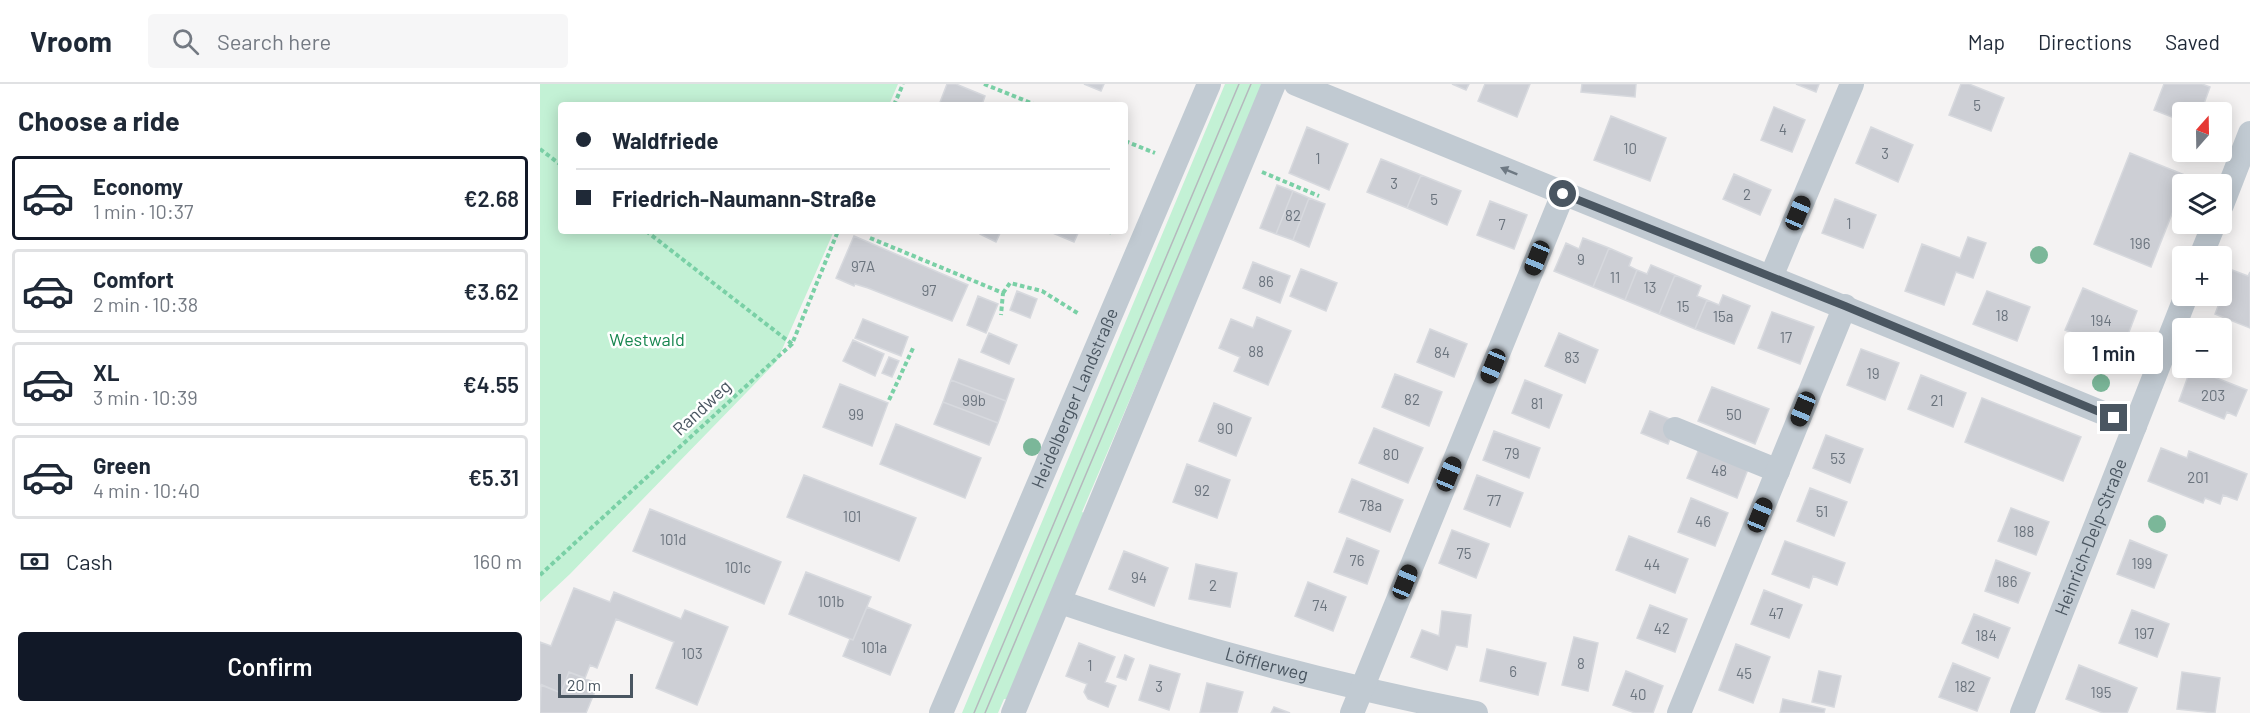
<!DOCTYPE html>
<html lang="en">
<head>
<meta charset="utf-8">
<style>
  body { margin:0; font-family:Barlow,sans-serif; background:#f6f6f7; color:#1f2937; height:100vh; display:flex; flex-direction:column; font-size:22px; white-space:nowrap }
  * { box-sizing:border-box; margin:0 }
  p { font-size:20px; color:#747a83 }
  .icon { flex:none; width:33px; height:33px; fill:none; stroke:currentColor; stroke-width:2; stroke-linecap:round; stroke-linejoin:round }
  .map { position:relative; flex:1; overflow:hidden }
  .side { display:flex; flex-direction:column; background:#fff; width:540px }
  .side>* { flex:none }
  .banner { position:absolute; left:18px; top:18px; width:570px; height:132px; border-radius:6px; box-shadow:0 3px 15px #0003; display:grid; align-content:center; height:132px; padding:0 18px; background:#fff }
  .needle { width:39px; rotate:20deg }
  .controls { position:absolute; left:1632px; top:18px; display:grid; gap:12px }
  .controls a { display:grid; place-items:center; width:60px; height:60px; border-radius:6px; background:#fff; box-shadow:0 3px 15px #0003; font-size:30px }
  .scale { position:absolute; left:18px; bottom:15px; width:75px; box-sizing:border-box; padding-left:6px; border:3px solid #4a5661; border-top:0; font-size:16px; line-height:21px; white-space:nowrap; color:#4a5661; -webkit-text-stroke:4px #fff; paint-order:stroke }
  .end { position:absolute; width:27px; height:27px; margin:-14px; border:8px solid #4a5661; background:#fff; box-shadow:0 0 0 3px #fff }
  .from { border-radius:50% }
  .bubble { position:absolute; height:42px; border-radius:6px; background:#fff; box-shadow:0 3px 15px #0003; font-size:20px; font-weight:600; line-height:42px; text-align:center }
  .car { position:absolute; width:18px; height:36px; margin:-18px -9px; border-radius:8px; box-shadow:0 0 4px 2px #0007; background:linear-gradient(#222 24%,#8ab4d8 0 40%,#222 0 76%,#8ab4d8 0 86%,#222 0) }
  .banner b { display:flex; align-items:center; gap:21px; height:57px; font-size:22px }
  .banner b+b { border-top:2px solid #e0e1e3 }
  .banner i { width:15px; height:15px; background:#1f2937 }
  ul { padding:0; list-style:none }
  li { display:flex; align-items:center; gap:18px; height:84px; margin:0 12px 9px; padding:0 6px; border:3px solid #e0e1e3; border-radius:6px }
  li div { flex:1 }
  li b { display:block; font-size:22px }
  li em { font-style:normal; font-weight:600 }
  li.selected { border-color:#111827 }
  li>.icon { width:54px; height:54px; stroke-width:1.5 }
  h2 { padding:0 18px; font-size:27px; line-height:72px }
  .pay { display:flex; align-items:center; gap:15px; height:66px; padding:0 18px; font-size:22px }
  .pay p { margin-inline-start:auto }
  .cta { display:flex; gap:12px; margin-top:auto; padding:12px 18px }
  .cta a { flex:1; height:69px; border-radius:6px; background:#111827; color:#fff; font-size:24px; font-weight:600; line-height:69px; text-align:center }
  header { display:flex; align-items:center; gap:36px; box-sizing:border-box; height:84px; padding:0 30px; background:#fff; border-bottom:2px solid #e0e1e3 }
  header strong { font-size:28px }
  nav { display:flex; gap:33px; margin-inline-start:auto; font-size:21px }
  .search { width:420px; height:54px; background:#f6f6f7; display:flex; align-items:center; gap:15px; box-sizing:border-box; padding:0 21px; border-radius:6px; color:#747a83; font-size:22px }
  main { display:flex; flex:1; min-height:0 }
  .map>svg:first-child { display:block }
  .green { fill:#c3f1d5 }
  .building { fill:#cdcfd5; stroke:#d7d9de; stroke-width:1.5 }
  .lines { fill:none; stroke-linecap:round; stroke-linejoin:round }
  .path { stroke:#7ad0a6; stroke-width:4; stroke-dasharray:4.5 3; stroke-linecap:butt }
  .minor { stroke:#c1cad2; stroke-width:24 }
  .tram { stroke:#b5b8bd; stroke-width:1.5 }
  .tree { fill:#7bb799 }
  .oneway { fill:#6e7983 }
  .route { stroke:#4a5661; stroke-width:8 }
  .labels { text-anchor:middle; stroke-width:5; stroke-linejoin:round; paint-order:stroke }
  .number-label { font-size:15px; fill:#6b747e }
  .park-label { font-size:18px; fill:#17864f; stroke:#fff }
  .street-label { font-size:18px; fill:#4a5661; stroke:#fff }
</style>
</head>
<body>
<header>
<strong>Vroom</strong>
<div class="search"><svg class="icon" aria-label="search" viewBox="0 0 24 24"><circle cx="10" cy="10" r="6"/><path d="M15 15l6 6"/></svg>Search here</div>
<nav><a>Map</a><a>Directions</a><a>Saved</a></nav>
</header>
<main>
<section class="side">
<h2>Choose a ride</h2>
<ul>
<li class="selected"><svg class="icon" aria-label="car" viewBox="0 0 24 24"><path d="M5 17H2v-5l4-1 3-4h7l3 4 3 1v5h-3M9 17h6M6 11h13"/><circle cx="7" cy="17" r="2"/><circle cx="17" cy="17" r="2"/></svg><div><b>Economy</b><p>1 min · 10:37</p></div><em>€2.68</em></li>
<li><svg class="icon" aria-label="car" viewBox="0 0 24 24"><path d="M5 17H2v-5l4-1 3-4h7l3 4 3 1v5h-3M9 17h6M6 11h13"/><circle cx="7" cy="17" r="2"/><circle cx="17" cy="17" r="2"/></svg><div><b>Comfort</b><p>2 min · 10:38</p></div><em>€3.62</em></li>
<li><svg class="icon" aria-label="car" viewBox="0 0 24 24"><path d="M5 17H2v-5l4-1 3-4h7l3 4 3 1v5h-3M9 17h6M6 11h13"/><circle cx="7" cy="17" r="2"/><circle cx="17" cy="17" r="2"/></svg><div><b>XL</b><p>3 min · 10:39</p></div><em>€4.55</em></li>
<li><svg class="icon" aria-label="car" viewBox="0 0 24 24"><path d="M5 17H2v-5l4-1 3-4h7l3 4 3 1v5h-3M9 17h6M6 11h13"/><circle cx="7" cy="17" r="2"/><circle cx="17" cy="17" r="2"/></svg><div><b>Green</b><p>4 min · 10:40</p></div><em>€5.31</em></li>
</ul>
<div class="pay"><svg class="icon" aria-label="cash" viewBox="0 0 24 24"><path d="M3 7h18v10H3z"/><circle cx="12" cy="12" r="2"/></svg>Cash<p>160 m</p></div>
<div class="cta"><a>Confirm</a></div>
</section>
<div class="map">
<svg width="1710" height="629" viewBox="0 0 1710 629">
  <rect width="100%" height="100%" fill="#f5f3f3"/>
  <path class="green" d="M0,0H358L349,21H21V147H294L237,277L30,490L0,518Z
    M685,0H724L542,428L548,431L471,615H464L458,629H422Z"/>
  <path class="building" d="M407,0H416L445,12L442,21H399Z
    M544,0H564L561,7Z
    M912,0H929L926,6Z
    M945,0H990L977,33L938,17Z
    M1042,0H1096L1095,13L1041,8Z
    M1256,0H1279L1276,8Z
    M1421,0H1429L1464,14L1451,47L1409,31Z
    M1624,0H1662L1670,3L1661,28H1642V37L1614,26Z
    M1234,23L1265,36L1252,68L1221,56Z
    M1071,32L1126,54L1110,97L1054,76Z
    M767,43L808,60L789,106L749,89Z
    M1331,43L1373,61L1358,98L1316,79Z
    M1590,69L1647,92L1611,183L1554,160Z
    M841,75L881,91L867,124L827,108Z
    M1194,90L1231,106L1220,131L1183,115Z
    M881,91L921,107L907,141L867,124Z
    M737,101L753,107L736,150L720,144Z
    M753,107L769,114L753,156L736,150Z
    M769,114L785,120L769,163L753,156Z
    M1295,115L1336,131L1323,164L1282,149Z
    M950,117L987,131L974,165L937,151Z
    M441,147H461L456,158L440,150Z
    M508,147H539L534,158Z
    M314,152L428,201L412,237L328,204L315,200L314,202L296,194Z
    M1428,153L1446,159L1433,194L1416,188L1404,221L1365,207L1382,160L1420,174Z
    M1043,154L1069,164L1053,203L1014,187L1026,159L1039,165Z
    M1069,164L1092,174L1089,182L1097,186L1085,216L1053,203Z
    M713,178L750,192L740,219L703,204Z
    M1111,181L1135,191L1119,230L1085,216L1097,186L1107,190Z
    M761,185L797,199L786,227L750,212Z
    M1692,186L1708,192L1710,188V244L1675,230Z
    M1135,191L1161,202L1157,212L1167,216L1155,245L1119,230Z
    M1543,204L1597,227L1581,269L1525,246Z
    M477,207L497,215L490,234L470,226Z
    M1447,207L1490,223L1477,257L1433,240Z
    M1183,211L1210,222L1194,260L1155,245L1167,216L1179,221Z
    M438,212L458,220L446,249L427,241Z
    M1232,228L1274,243L1260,280L1218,264Z
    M717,233L751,247L728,301L694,287L700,273L679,264L691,235L713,244Z
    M323,235L368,253L361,272L315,254Z
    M890,245L927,260L914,293L877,278Z
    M449,249L477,261L469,280L441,268Z
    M1019,249L1058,266L1045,299L1005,282Z
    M313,256L344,270L335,292L303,277Z
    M1321,265L1359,279L1345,316L1307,301Z
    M349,273L359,277L352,293L342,289Z
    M419,275L474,295L466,317L411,296Z
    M1651,284L1707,306L1696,332L1687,328L1684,335L1639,317Z
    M855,290L902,308L889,342L842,323Z
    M1381,291L1426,309L1413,343L1368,325Z
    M411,296L466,317L458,339L403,318Z
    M985,296L1022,311L1009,344L972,329Z
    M300,300L348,319L332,362L283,343Z
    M1172,303L1229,325L1215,360L1158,337Z
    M1442,314L1541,353L1523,397L1425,358Z
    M403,318L458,339L449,361L394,340Z
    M674,319L711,334L696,372L659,357Z
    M1110,327L1137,338L1128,360L1101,349Z
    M356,340L441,374L425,414L340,380Z
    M834,344L883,364L868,399L819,379Z
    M954,347L1000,364L989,394L943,376Z
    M1286,351L1323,365L1310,399L1273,384Z
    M1161,360L1210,380L1197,414L1147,394Z
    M1621,364L1647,374L1649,367L1707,390L1697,416L1683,411L1680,420L1665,414L1663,419L1608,397Z
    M647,380L690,396L677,434L633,418Z
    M264,391L376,434L359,477L247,433Z
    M937,391L983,409L970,443L924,425Z
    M812,395L863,416L850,448L799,428Z
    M1270,404L1307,418L1294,452L1257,437Z
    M1151,414L1188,429L1175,462L1138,448Z
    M1471,424L1509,438L1496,471L1458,457Z
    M110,425L241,478L224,520L93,467Z
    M912,446L949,460L936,494L899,479Z
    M1089,452L1148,475L1135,509L1076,486Z
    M807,454L839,467L827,500L794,488Z
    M1590,456L1627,471L1614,504L1577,490Z
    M1245,457L1305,479L1297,501L1273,492L1269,504L1232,490Z
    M584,467L628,484L614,522L569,505Z
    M1456,476L1490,489L1478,519L1445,507Z
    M656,480L697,489L690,523L649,515Z
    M266,488L331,513L313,556L249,530Z
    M768,498L806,513L793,547L755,532Z
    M34,504L70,518L74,508L141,535L145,526L188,543L157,621L116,604L134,558L76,535L57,584L50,581L45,594L29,588L21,609L0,600V558L11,562Z
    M1224,506L1262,521L1249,554L1211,540Z
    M1110,521L1147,535L1135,568L1097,554Z
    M327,523L371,541L350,591L303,572L310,555L313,556Z
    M1592,526L1629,540L1617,573L1579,559Z
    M902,527L931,531L927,563L916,561L907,586L871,573L882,546L899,552Z
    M1434,530L1470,544L1458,574L1422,559Z
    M1034,553L1058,559L1048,607L1022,601Z
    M539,559L575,573L565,598L576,602L568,623L548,615L544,608L547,600L526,592Z
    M1196,560L1230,573L1213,619L1179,606Z
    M947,565L1006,579L998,611L940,597Z
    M585,571L594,575L586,596L577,593Z
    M1413,579L1450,594L1437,627L1399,613Z
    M610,581L640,590L629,626L599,616Z
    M1539,581L1597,604L1587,629H1563L1526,615Z
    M1086,587L1123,602L1113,629H1095L1073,621Z
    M1279,587L1301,592L1294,623L1272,618Z
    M29,588L58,600L46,629H0L1,601L21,609Z
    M1642,588L1680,594L1675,629L1637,625Z
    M667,599L703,608L697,629H660Z
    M1243,615L1285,625L1284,629H1240Z
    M734,623L750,629H731Z"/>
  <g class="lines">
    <path class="path" d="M444,0L496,21
      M354,21L363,0
      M585,57L615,69
      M0,65L21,81
      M722,88L779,112
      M106,147L252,260
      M567,147L572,149
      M330,154L463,209L461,231
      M463,209L470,199L502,207L539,230
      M349,316L374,262
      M0,491L252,260L298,147"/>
    <g class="minor">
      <path d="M756,0L1595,342"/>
      <path d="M1682,121L1710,49"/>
      <path d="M1661,172L1674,140"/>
      <path d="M1231,193L1312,0"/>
      <path d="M1135,345L1238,387"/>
      <path id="s1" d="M520,518C657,565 794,601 936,629"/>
      <path id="s2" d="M401,629L669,0"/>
      <path d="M473,629L734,0"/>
      <path d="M812,629L1023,110"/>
      <path d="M1139,629L1305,222"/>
      <path id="s3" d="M1482,629L1646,212"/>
    </g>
    <path class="tram" d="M434,629L699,0
      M445,629L711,0"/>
  </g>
  <g class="tree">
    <circle cx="1499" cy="171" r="9"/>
    <circle cx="1561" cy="299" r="9"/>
    <circle cx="492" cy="363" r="9"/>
    <circle cx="1617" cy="440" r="9"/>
  </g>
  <defs><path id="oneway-solid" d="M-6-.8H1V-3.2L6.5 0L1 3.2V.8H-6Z" transform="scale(1.5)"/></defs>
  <use class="oneway" href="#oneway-solid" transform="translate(969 87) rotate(-158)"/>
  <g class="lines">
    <path class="route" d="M1023,110L1305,222L1574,334"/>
  </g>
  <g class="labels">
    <g class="number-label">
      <text x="1437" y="27">5</text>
      <text x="1243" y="51">4</text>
      <text x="1090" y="70">10</text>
      <text x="1345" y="75">3</text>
      <text x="778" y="80">1</text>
      <text x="854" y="105">3</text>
      <text x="1207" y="116">2</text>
      <text x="894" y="121">5</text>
      <text x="753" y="137">82</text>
      <text x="1309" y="145">1</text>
      <text x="962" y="146">7</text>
      <text x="1600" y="165">196</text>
      <text x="1041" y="181">9</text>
      <text x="323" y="188">97A</text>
      <text x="1075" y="199">11</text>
      <text x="726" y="203">86</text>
      <text x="1110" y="209">13</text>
      <text x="389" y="212">97</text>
      <text x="1143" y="228">15</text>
      <text x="1462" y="237">18</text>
      <text x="1183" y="238">15a</text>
      <text x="1561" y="242">194</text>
      <text x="1246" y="259">17</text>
      <text x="716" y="273">88</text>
      <text x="902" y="274">84</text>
      <text x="1032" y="279">83</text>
      <text x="1333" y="295">19</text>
      <text x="1673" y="317">203</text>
      <text x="872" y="321">82</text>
      <text x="434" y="322">99b</text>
      <text x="1397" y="322">21</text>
      <text x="997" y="325">81</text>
      <text x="316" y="336">99</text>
      <text x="1194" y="336">50</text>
      <text x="685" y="350">90</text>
      <text x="972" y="375">79</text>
      <text x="851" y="376">80</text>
      <text x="1298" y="380">53</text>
      <text x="1179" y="392">48</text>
      <text x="1658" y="399">201</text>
      <text x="662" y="412">92</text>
      <text x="954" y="422">77</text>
      <text x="831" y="427">78a</text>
      <text x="1282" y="433">51</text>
      <text x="312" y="438">101</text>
      <text x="1163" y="443">46</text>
      <text x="1484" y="453">188</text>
      <text x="133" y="461">101d</text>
      <text x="924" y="475">75</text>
      <text x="817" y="482">76</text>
      <text x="1602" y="485">199</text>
      <text x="1112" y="486">44</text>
      <text x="198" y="489">101c</text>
      <text x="599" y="499">94</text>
      <text x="1467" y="503">186</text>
      <text x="673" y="507">2</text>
      <text x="291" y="523">101b</text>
      <text x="780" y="527">74</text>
      <text x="1236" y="535">47</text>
      <text x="1122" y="550">42</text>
      <text x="1604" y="555">197</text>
      <text x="1446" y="557">184</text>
      <text x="334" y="569">101a</text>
      <text x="152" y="575">103</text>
      <text x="1041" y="585">8</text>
      <text x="550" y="587">1</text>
      <text x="973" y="593">6</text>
      <text x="1204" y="595">45</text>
      <text x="619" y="608">3</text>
      <text x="1425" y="608">182</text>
      <text x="1561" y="614">195</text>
      <text x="1098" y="616">40</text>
    </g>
    <g class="park-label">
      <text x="107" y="262">Westwald</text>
    </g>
    <g class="street-label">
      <text dy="6" stroke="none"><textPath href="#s2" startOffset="342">Heidelberger Landstraße</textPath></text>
      <text transform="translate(162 324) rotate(-43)" y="6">Randweg</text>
      <text dy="6" stroke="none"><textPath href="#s3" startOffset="189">Heinrich-Delp-Straße</textPath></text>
      <text dy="6" stroke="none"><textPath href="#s1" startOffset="216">Löfflerweg</textPath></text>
    </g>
  </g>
</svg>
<div class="controls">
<a><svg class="needle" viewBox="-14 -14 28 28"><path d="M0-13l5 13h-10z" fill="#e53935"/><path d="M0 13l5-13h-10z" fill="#747a83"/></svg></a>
<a><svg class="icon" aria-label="layers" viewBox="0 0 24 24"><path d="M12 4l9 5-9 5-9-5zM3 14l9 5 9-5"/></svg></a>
<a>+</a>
<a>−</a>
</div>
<div class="scale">20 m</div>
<i class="end from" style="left:1023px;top:110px"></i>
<i class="end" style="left:1574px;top:334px"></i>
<div class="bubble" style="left:1524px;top:248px;width:99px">1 min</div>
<i class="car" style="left:1258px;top:129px;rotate:23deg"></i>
<i class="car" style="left:997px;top:174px;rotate:202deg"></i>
<i class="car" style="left:953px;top:282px;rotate:202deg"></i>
<i class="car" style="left:1263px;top:325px;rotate:202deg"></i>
<i class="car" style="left:909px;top:390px;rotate:22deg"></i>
<i class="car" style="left:1220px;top:431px;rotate:22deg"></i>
<i class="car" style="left:865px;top:498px;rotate:22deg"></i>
<div class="banner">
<b><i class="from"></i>Waldfriede</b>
<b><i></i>Friedrich-Naumann-Straße</b>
</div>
</div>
</main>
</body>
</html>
